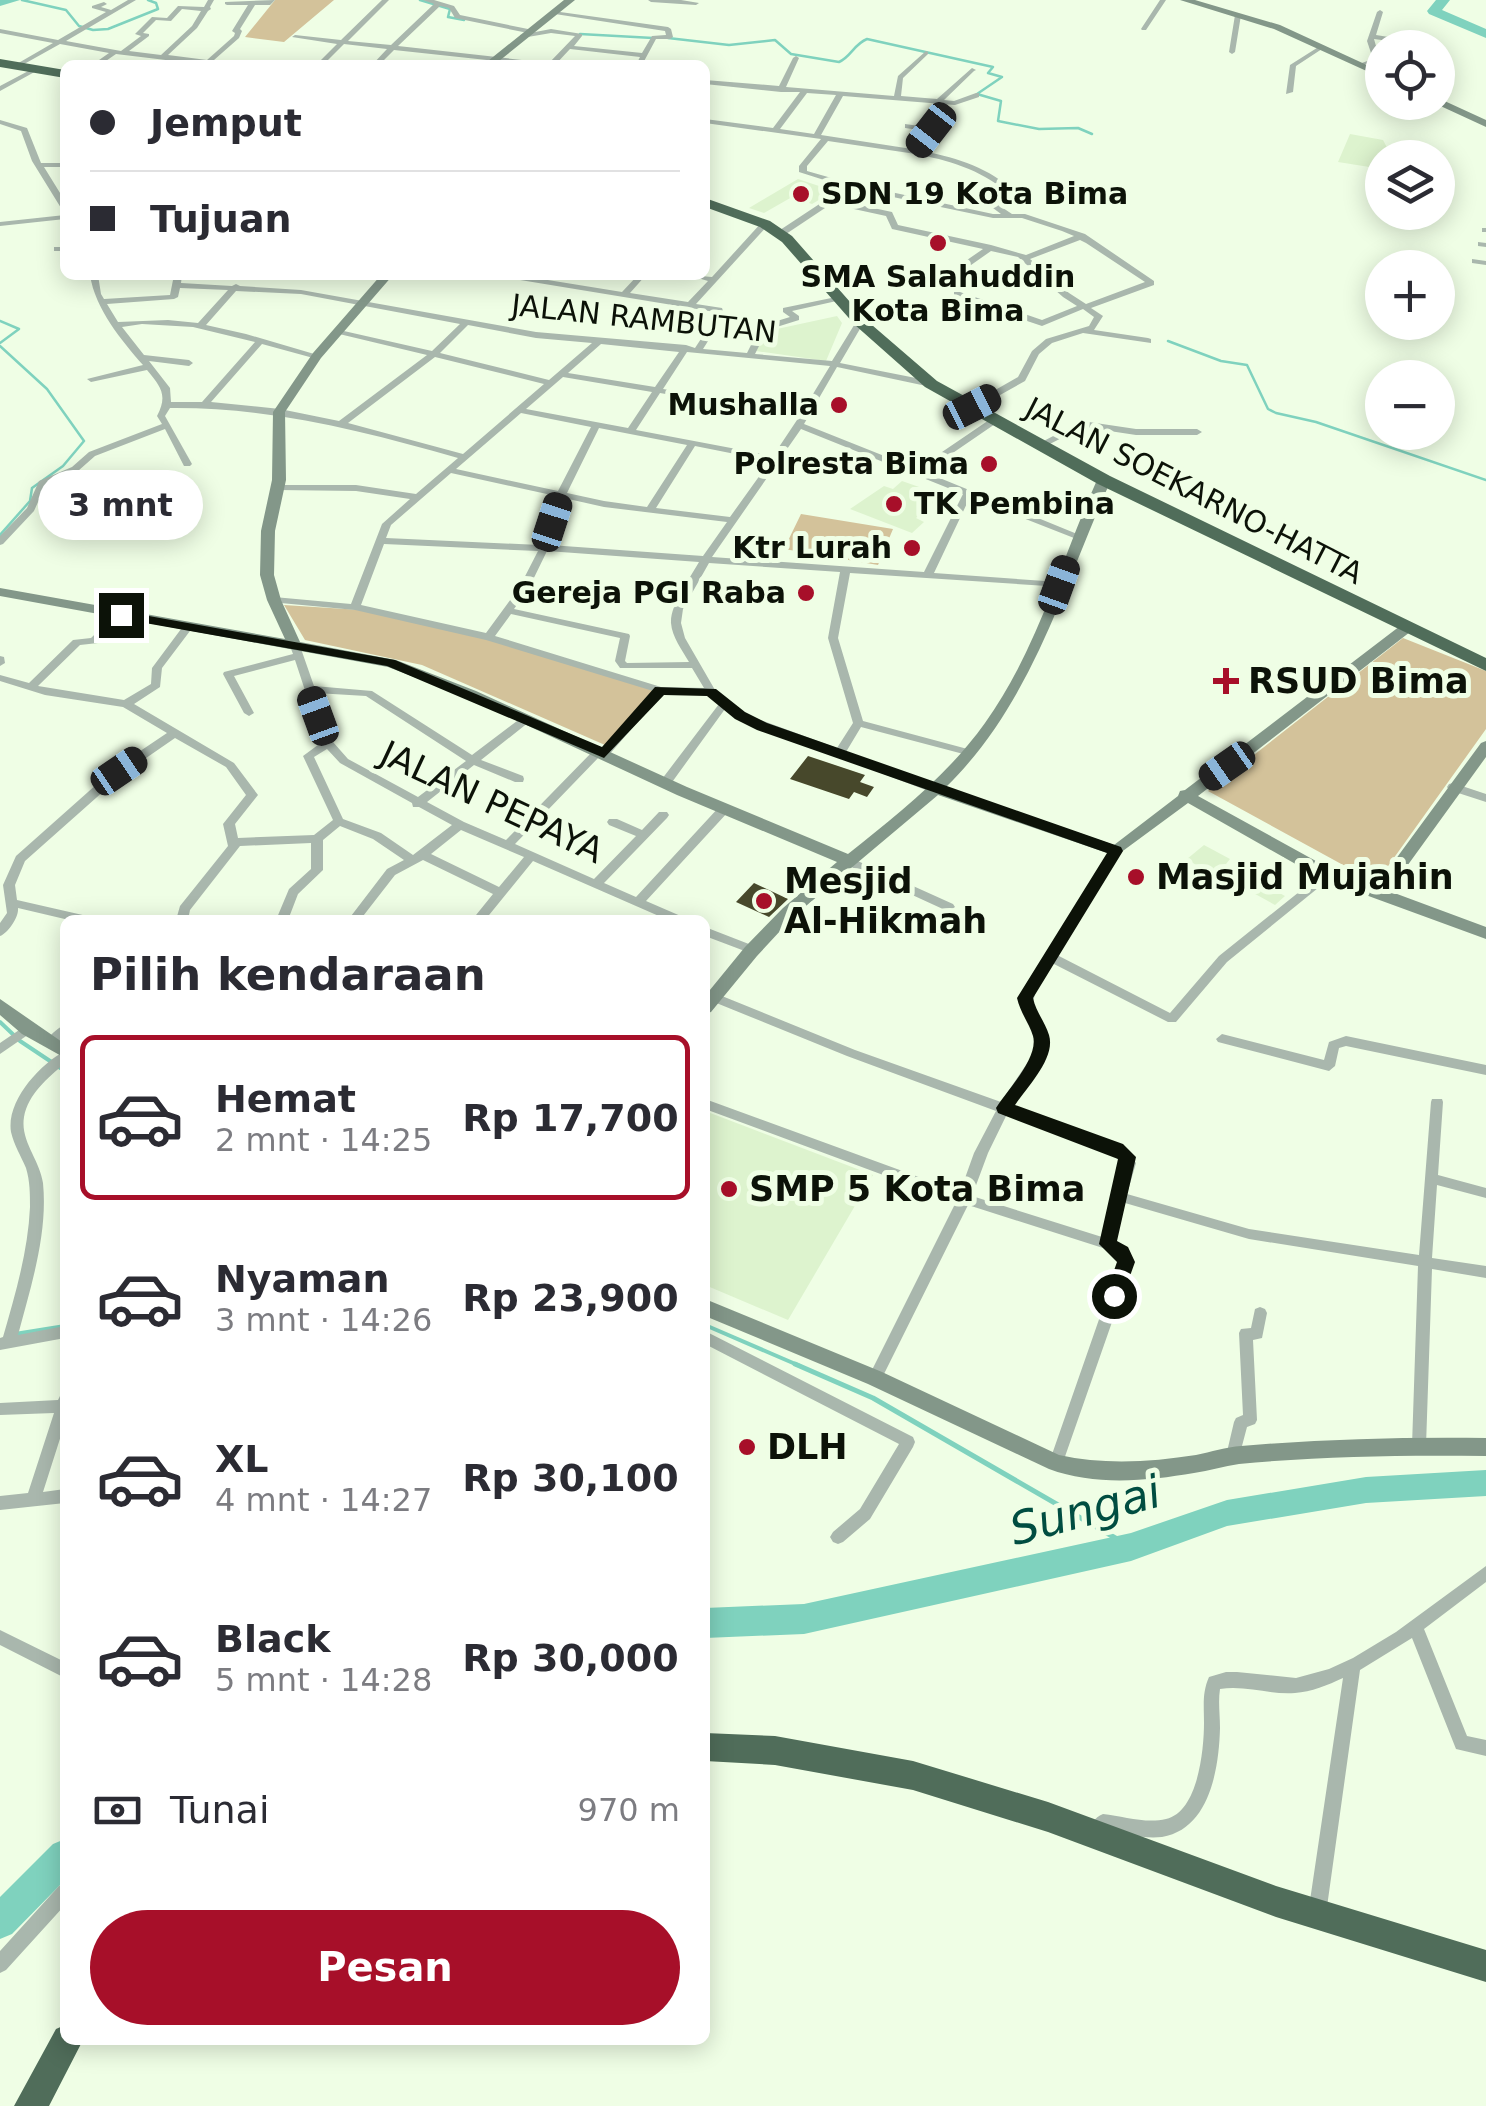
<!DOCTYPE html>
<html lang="id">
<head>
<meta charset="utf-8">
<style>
  body { margin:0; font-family:"DejaVu Sans",sans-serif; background:#f2f2f3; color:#2b2b33; height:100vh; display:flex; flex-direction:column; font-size:38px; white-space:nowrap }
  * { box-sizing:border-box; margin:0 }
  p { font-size:32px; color:#7c7c81 }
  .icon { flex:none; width:55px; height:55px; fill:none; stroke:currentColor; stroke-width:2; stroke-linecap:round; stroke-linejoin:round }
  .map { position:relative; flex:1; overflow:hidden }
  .side { position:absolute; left:60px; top:915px; width:650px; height:1130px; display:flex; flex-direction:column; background:#fff; border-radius:15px; box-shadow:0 5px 25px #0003 }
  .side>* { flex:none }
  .hud { position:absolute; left:60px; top:60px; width:650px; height:220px; border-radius:15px; box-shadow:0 5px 25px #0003; display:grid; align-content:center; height:220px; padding:0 30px; background:#fff }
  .tools { position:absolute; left:1365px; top:30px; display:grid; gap:20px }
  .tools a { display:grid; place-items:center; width:90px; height:90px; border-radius:50%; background:#fff; box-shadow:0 5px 25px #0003; font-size:50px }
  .end { position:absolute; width:45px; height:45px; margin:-22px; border:12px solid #0c1208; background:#fff; box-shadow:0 0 0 5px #fff }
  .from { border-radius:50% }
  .bubble { position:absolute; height:70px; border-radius:35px; background:#fff; box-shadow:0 5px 25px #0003; font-size:32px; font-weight:600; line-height:70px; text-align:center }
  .car { position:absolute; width:30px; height:60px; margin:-30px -15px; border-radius:12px; box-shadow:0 0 8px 2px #0007; background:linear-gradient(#222 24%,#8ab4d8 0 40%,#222 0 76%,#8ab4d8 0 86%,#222 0) }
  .hud b { display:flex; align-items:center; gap:35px; height:95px; font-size:38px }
  .hud b+b { border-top:2px solid #e1e1e2 }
  .hud i { width:25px; height:25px; background:#2b2b33 }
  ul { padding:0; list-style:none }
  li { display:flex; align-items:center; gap:30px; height:165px; margin:0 20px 15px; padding:0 10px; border:5px solid transparent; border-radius:15px }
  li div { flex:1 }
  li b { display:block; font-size:38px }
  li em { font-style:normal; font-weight:600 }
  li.selected { border-color:#a70f29 }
  li>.icon { width:90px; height:90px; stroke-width:1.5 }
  h2 { padding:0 30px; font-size:45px; line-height:120px }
  .pay { display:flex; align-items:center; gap:25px; height:110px; padding:0 30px; font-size:38px }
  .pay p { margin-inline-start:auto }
  .button { display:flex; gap:20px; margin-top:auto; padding:20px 30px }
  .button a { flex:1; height:115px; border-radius:60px; background:#a70f29; color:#fff; font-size:40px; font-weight:600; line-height:115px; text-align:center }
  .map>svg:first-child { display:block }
  .built { fill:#ddf3ce }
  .green { fill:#d3c29a }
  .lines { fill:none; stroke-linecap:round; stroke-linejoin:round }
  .stream-far2 { stroke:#7fd2be; stroke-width:2.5 }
  .stream-far1 { stroke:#7fd2be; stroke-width:4 }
  .stream { stroke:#7fd2be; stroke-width:5 }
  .river { fill:#7fd2be; fill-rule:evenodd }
  .building { fill:#47482b }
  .street { fill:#a9b7ad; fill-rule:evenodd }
  .secondary { fill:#839789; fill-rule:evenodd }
  .highway { fill:#506d5a; fill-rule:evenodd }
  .route { fill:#0c1208 }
  .poi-dot { fill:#a70f29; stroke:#effee5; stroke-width:4 }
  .labels { text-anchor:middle; stroke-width:10; stroke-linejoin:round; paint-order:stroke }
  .far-poi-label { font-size:30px; font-weight:bold; fill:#0c1208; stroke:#effee5; text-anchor:end }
  .far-street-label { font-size:30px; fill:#0c1208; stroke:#effee5 }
  .poi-label { font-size:35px; font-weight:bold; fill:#0c1208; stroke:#effee5; text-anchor:start }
  .street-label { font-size:35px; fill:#0c1208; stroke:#effee5 }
  .near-water-label { font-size:45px; font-style:italic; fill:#004d41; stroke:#effee5 }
</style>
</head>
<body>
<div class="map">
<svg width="1486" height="2106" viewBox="0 0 1486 2106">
  <rect width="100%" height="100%" fill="#effee5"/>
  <path class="built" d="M1350,134L1383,140L1392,157L1382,158V169L1338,162Z
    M798,179L834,191L812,204L792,197L764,213L749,208Z
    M837,316L842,323L826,361L756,351L763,332Z
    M902,481L942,495L916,518L924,522L912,533L850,509L884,486L893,489Z
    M1204,845L1230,859L1226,864L1285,896L1275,905L1217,873L1198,891L1182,882L1199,867L1187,859Z
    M705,1111L873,1175L788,1320L705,1285Z"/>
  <path class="green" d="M275,0H334L284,42L245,37Z
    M801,514L893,529L878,565L784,549Z
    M284,605L361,610L496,641L655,691L605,745L422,665L305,640Z
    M1403,638L1486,671V729L1376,883L1208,791Z"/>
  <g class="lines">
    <path class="stream-far2" d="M22,0L66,10L79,26L93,30L108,29L158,9L156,3L148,0
      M420,0L450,9L448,17L464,20
      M580,34L653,38
      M668,38L729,45L775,40L791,54L839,62C851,57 854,44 867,39L993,67L988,73L1002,77L977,94L1001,101L998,121L1039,129L1078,128L1092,134
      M0,321L19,329L0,343
      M1168,341L1221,361L1247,365L1268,409L1276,413L1316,422L1486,480
      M0,346L47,389L84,441L63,466L32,488L30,501L0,535"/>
    <path class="stream-far1" d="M0,1022L20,1041L65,1071
      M705,1325L800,1366
      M15,1334L65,1326"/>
    <path class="stream" d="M795,1364L873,1398L1131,1547"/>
    <path class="river" d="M0,0H20L0,6Z
      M1436,0H1450L1442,10L1486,29V38L1429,14L1427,11Z
      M1486,1470V1496L1366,1503L1227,1526L1131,1561L804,1634L705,1638V1608L804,1604L1131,1533L1227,1500L1366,1477Z
      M65,1839V1880L12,1934L0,1939V1897L53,1844Z"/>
  </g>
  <path class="building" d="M808,756L865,775L860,782L874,787L867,797L854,792L849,799L790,779Z
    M754,883L788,899L769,917L736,902Z"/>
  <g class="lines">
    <path class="street" d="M128,0H136L66,41L121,51L141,36L135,34L152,17L167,18L178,6L204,7L208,0H214L210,7L211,9L208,11L197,28L168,55L207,60L234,36L235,33L232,31L248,5H227L225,4V2L275,0L270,5H255L240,29L242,31L239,38L214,60L241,65H207L116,54L100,65H92L109,53L60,44L17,68L15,67V65L53,43L0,33V29L58,40L106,12L92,8V6L104,2L107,4L101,7L111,10ZM182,9L201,11L192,26L161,55L129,51L149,36V34L143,33L156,20L171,21Z
      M382,0H389L348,41L391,45L434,4L423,0H434L454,6L460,15L528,29L531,31L530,33L551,29L582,34V36L574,46L642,53L652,36L666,35L665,31L555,14L552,12L553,11L668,27L671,29L673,37L670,39H656L642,65H636L640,57L570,49L555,65H532L394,50L379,65H372L387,49L344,44L323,65H316L337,44L292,37L295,35L341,40ZM440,6L449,8L455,18L528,33L520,35V37L522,38L551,33L575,36L549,63L398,46Z
      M648,0H681L699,3L696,5L651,2Z
      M1160,0H1166L1146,30H1142L1141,29Z
      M1380,10L1383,12L1376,35L1438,45L1435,47L1374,39L1380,60L1359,66V64L1373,59L1367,41L1377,12Z
      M1238,13L1241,15L1235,52L1232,54L1229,52L1235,15Z
      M1320,46L1325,47L1296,66L1293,92L1286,94L1290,65Z
      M926,51L928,52V54L903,78L901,96L937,99L972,68L976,70L974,71L944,100L954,101L976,93H979V97L955,105L843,96L821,135L912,149L926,131L905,128V124L934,128L935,130L919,150C952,157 984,165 1010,188L997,204L1012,214H1025L1085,234L1154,281V285L1091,308L1103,316L1094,330L1148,338L1151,339V343L1083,333L1052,343L1039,354L1025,381L975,409H969V405L1018,377L1032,351L1046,339L1089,326L1094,317L1083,309L1042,326L954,296V292H960L1042,320L1077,306L1063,297L1018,257L991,251L944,284H938V280L983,249L892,229L886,216L831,204L783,236H777V232L827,199L843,186L799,172V166L821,139L705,123V119L773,128L800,92H781L705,84V80L779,86L793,58L796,56L799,58L786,87L894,96L898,76ZM807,93L836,95L814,134L780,129ZM828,141L909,153C940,158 975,167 1002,188L989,205L1001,214H993L849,183L807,171V166ZM850,188L993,218H1022L1062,231L1074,236L1026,255L991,245L898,225L892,212L836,200ZM1080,240L1086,243L1145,282L1086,304L1069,293L1030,259Z
      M34,68L40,69L0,91V86Z
      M0,120L27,128L41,163H65V167H44L65,201V210L61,208L32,161L21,131L0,124Z
      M65,215V219L0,226V222Z
      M762,222L769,224L696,304L722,308L724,314L764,325L790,317L783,312V308L841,296V300L792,311L799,316V320L767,330L755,354L832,361L856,322L860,319L864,322L840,363L931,381L935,384L931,387L837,367L804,424L917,469L992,418H998V422L925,472L1082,536L1077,539L1074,538L970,497L934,573L1059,582L1064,585L1062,587L850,573L838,638L863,721L975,751L976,753L971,756L861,727L846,752L939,786L941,789L939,792H931L736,718L725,709L670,785H662L661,782L662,779L719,704L708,695L663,693L608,756H600L515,844L594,879L636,836L609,825L607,822L609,819H617L642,830L659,812H667L669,815L667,818L604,883L636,897L720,806H728L730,809L728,812L646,901L683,917L685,920H668L533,861L485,920H472L493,894L423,860L395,875L360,920H348L387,869L404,860L373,839L340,826L323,840V870L298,894L288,920H276L289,889L311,869V843L240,846L190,910L188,920H176L180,906L228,846L223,824L246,795L226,767L175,738L123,774L25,861L15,885L17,900L87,916L93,920H69L18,908C19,917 8,933 0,936V923L7,913L3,885L16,856L115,768L167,733L123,707L45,695L0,681V675L29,683L73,640L91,638L117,613H125L126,615L98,643L80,645L38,686L124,700L151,684L152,668L184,625H192L193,627L162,668L160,687L134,704L234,763L258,795L235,824L238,838L314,835L333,820L303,756L322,742L295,660L234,676L254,713L249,716L244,713L223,674L224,672L293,654L290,646L291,644L295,643L300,646L314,686L372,691L472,755L521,718H529V722L481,760L523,776L524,779L523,782H515L474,765L427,802L464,822L506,840L594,750H602L653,691L486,640L355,610L270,602V598L274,597L351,604L382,524L410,499L356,491L278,490L275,489V485H356L416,494L458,458C363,431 270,407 170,408L165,416L192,464L190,466H184L165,429L95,456L78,471L46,485L45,488L144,505L149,508L147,510L42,493L34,511L3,544L0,545V536L27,508L39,481L72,467L89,452L162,424L157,416C168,395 161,387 147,370L91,382L87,379L143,365C122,341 95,309 90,275H98L101,294L104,299L170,295L174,275H182L181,283L232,286L236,284L240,286L301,290L536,332L686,345L695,348L716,316L715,312L502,277L498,275H517L622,292L638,275H646L630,293L688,302L708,281L688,275L712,277ZM180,288L228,290L198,323L168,320L118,322L107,304L174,299L178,297ZM236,291L301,294L460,324L432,351L335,329V333L427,355L339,421L280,409L211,402L262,344L317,359L321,356L246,334L206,325ZM722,319L759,329L747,353L703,349ZM142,324L193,327L255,342L202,402H171L170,388L149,361L189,366L193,363L189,360L144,355L122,327ZM468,325L536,338L592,343L549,380L440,353ZM601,344L679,352L655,387L568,373ZM687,352L830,366L802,412L663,389ZM435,357L544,384L463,454L348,423ZM563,377L652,392L628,428L526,409ZM660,393L799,417L773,456L636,430ZM521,413L591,427L558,491L456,469ZM599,428L687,445L647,507L604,501L567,493ZM801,429L963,494L924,572L712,557ZM695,446L770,461L730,517L656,508ZM451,473L556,496L540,545L386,538L391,525ZM564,498L604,507L727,522L703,556L550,545ZM384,544L538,551L519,588L486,633L361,605ZM547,551L699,562C690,578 670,605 671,623C672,637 682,650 689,662L627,663L625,661L630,636L629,634L514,609L529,588ZM709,563L840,572L828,638L853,723L837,748L744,714L715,690L685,638L681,623L683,609ZM511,614L620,638L615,661L620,668H692L704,688L661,687L495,636ZM316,693L366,696L466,761L418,797L348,759L333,742ZM327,749L340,763L412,803L413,807H419L452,825L413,855L381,833L343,819L314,757ZM461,830L524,857L499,887L431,854Z
      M1482,228H1486V232H1482Z
      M1478,242L1486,243V247L1478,246Z
      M54,247H65V251H54Z
      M1472,259L1486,261V265L1472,263Z
      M1082,421L1136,429H1197L1202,432L1197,435H1136L1083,427L1044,447L1036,445Z
      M0,656L4,657L5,663L0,666Z
      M1453,783L1486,794V802L1449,790L1447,787L1449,784Z
      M1116,847L1122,851L1057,955L1170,1013L1219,956L1324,872L1328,871L1334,875L1227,962L1176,1022H1168L1052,963L1037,986L1032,1006L1046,1034L1048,1050L1012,1106L1122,1145L1136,1163L1127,1194L1249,1229L1419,1255L1431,1102L1432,1099H1442L1443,1102L1438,1175L1486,1188V1198L1437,1185L1432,1258L1486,1266V1278L1432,1269L1426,1446L1424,1451L1419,1452L1414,1451L1412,1446L1418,1266L1249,1239L1125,1203L1114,1242L1127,1248L1133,1262L1061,1468L1056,1469L1051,1468L1049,1463L1119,1262L1117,1256L1103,1248L968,1205L880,1382L875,1384L870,1382L868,1378L956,1202L705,1109V1099L960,1192L974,1153L996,1111L847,1056L709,1000L707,997L709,994H717L855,1050L1001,1102L1036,1050L1034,1034L1020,1006L1025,986L1112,848ZM1007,1114L1112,1153L1122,1164L1102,1237L972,1196L988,1153Z
      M851,858L953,904L955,907L949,911L945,910L847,865L845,862Z
      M705,927L754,946L756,949L750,953L705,936Z
      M28,1024L34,1029L32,1032L0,1054V1043Z
      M65,1025V1037L55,1046H47L45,1043C49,1036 57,1028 65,1025Z
      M1222,1034L1324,1060L1329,1042L1346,1036L1486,1065V1075L1346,1046L1339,1048L1335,1066L1329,1071L1218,1042L1216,1039Z
      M65,1051V1063C48,1078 28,1094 24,1117C20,1141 40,1160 43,1183C48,1234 31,1286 18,1335L65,1326V1338L0,1350V1338L3,1337C15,1295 28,1252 30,1207C30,1194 30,1181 26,1168C21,1156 14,1145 11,1132C6,1101 40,1064 65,1051Z
      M1260,1307L1265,1309L1267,1313L1262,1338L1253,1340L1257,1420L1255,1424L1247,1427L1238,1461L1233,1462L1228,1461L1226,1456L1234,1422L1236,1418L1243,1415L1239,1333L1241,1329L1251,1328L1255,1309Z
      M705,1331L913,1437L915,1442L913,1447L870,1519L843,1542L838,1544L833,1542L830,1537L833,1532L860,1509L899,1444L705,1344Z
      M65,1394V1423L43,1492L65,1489V1503L0,1510V1496L28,1493L54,1413L0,1415V1403L58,1400L60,1396Z
      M1486,1566V1582L1424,1629L1467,1736L1486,1740V1756L1456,1749L1412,1638L1360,1670L1326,1914L1323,1920L1317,1923L1311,1920L1308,1914L1343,1678C1328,1685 1311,1692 1295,1693C1270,1695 1246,1685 1220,1689C1218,1702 1220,1714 1220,1728C1219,1768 1210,1829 1162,1837C1144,1839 1125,1834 1107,1831L1102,1840L1096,1842L1090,1840L1088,1834C1091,1826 1094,1817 1103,1814C1123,1816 1146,1824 1166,1819C1198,1812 1204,1750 1204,1723C1204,1705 1202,1693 1209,1677L1226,1672H1237L1296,1678L1329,1669L1353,1658L1396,1632Z
      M0,1630L65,1662V1678L0,1645Z
      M65,1883V1905L6,1970L0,1973V1951L59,1886Z"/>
    <path class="secondary" d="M564,0H575L494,65H483Z
      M1180,0H1195L1280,25L1382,72V78L1274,29Z
      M1438,98L1486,120V127L1434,103Z
      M381,275H393L321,358L285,412L286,480L275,531L274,575L281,600L300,642L396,660L476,691L687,787L848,854C897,815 948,775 985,723C1037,651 1061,560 1097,480L1099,477H1109L1111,480C1063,587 1032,703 946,787L1114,845L1178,796L1180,791L1185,790L1400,626H1410V632L1198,796L1334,871L1376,886L1481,743L1486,741V757L1389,891L1486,927V939L1322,879L1188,803L1116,856L938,795L794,916L757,956L711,1012L705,1014V996L745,947L783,908L837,862L677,795L466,697L388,667L0,596V588L285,639L267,600L260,575L261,531L272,480L273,412L313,353Z
      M0,999L65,1044V1058L22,1034L0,1015Z
      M705,1299L882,1372L1059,1455C1104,1465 1151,1462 1196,1455C1211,1452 1226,1447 1241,1446C1323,1439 1404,1437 1486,1438V1456C1404,1455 1321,1456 1239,1464C1224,1466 1209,1471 1194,1473C1147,1481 1095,1486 1049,1469L868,1384L705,1316Z"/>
    <path class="highway" d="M0,59L65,70V78L0,67Z
      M705,198L770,221L792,236L865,319L937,381L1110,476L1486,658V671L1098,484L925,387L855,325L782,242L760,227L705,207Z
      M705,1733L775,1736L913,1761L1048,1802L1276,1886L1486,1950V1982L1276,1917L1048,1832L913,1790L775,1765L705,1761Z
      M65,2025V2040H83L49,2106H14L56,2029Z"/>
  </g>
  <path class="route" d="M121,611L395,660L602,747L655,687L716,689L745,712L767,723L1121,847L1123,851L1033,998C1036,1012 1045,1022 1049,1035C1056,1058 1027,1087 1015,1105L1123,1144L1136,1157L1117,1241L1128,1247L1135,1262L1121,1301L1114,1303L1105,1296L1117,1262L1099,1244L1118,1159L998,1113L996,1108C1007,1090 1039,1058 1033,1036C1029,1023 1020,1012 1017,998L1107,853L757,730L735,719L707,696L664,695L604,758L387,666L117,618L115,615Z"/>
  <g class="poi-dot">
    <circle cx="801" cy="194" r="10"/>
    <circle cx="938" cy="243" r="10"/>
    <circle cx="839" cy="405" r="10"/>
    <circle cx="989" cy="464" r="10"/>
    <circle cx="894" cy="504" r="10"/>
    <circle cx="912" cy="548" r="10"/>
    <circle cx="806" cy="593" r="10"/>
    <path d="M1221 666h10v10h10v10h-10v10h-10v-10h-10v-10h10z"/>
    <circle cx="1136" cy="877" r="10"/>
    <circle cx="764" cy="901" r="10"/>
    <circle cx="729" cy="1189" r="10"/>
    <circle cx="747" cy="1447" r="10"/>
  </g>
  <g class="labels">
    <g class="far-poi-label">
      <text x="821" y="204" text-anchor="start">SDN 19 Kota Bima</text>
      <text x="938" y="287" text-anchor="middle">SMA Salahuddin<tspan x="938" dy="34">Kota Bima</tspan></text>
      <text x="819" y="415">Mushalla</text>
      <text x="969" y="474">Polresta Bima</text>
      <text x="914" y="514" text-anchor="start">TK Pembina</text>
      <text x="892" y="558">Ktr Lurah</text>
      <text x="786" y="603">Gereja PGI Raba</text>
    </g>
    <g class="far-street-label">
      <text transform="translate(644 319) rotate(6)" y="10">JALAN RAMBUTAN</text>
      <text transform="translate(1194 491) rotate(27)" y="10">JALAN SOEKARNO-HATTA</text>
    </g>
    <g class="poi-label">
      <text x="1248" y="693">RSUD Bima</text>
      <text x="1156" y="889">Masjid Mujahin</text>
      <text x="784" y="893">Mesjid<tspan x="784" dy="40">Al-Hikmah</tspan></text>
      <text x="749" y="1201">SMP 5 Kota Bima</text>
      <text x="767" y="1459">DLH</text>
    </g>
    <g class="street-label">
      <text transform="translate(492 802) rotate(25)" y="12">JALAN PEPAYA</text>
    </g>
    <g class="near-water-label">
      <text transform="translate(1085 1510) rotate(-15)" y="16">Sungai</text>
    </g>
  </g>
</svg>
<div class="tools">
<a><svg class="icon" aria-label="locate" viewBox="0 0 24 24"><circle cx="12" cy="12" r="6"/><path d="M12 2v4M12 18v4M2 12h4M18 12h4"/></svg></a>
<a><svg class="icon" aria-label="layers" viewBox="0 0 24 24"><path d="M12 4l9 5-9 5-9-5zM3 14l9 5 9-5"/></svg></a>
<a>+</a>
<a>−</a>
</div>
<i class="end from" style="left:1114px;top:1296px"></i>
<i class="end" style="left:121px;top:615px"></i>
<div class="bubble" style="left:38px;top:470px;width:165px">3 mnt</div>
<i class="car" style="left:931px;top:130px;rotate:218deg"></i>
<i class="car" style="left:972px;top:407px;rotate:63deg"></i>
<i class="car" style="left:552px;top:522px;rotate:18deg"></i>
<i class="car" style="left:1059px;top:585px;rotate:20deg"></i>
<i class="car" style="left:318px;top:716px;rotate:340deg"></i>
<i class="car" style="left:1227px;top:766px;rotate:235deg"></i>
<i class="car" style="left:119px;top:771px;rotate:56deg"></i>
<div class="hud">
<b><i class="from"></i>Jemput</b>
<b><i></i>Tujuan</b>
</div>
<section class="side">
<h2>Pilih kendaraan</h2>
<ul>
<li class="selected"><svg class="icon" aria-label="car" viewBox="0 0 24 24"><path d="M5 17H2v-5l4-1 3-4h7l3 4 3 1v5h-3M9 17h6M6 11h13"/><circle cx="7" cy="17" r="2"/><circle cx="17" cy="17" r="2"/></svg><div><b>Hemat</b><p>2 mnt · 14:25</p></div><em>Rp 17,700</em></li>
<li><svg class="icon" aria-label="car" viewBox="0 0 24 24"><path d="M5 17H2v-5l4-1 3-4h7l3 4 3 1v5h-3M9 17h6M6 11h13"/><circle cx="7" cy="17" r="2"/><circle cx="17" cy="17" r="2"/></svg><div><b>Nyaman</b><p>3 mnt · 14:26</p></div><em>Rp 23,900</em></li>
<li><svg class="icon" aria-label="car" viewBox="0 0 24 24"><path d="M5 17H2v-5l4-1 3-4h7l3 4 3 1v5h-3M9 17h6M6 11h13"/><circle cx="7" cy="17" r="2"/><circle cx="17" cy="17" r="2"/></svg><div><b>XL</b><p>4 mnt · 14:27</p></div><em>Rp 30,100</em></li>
<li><svg class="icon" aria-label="car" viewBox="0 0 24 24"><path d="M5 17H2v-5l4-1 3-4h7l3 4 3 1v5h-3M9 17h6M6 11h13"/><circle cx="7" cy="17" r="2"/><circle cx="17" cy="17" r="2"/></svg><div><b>Black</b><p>5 mnt · 14:28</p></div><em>Rp 30,000</em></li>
</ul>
<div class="pay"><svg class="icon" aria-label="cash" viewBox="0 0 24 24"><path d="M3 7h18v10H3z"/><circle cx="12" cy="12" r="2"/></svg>Tunai<p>970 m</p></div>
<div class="button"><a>Pesan</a></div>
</section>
</div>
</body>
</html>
